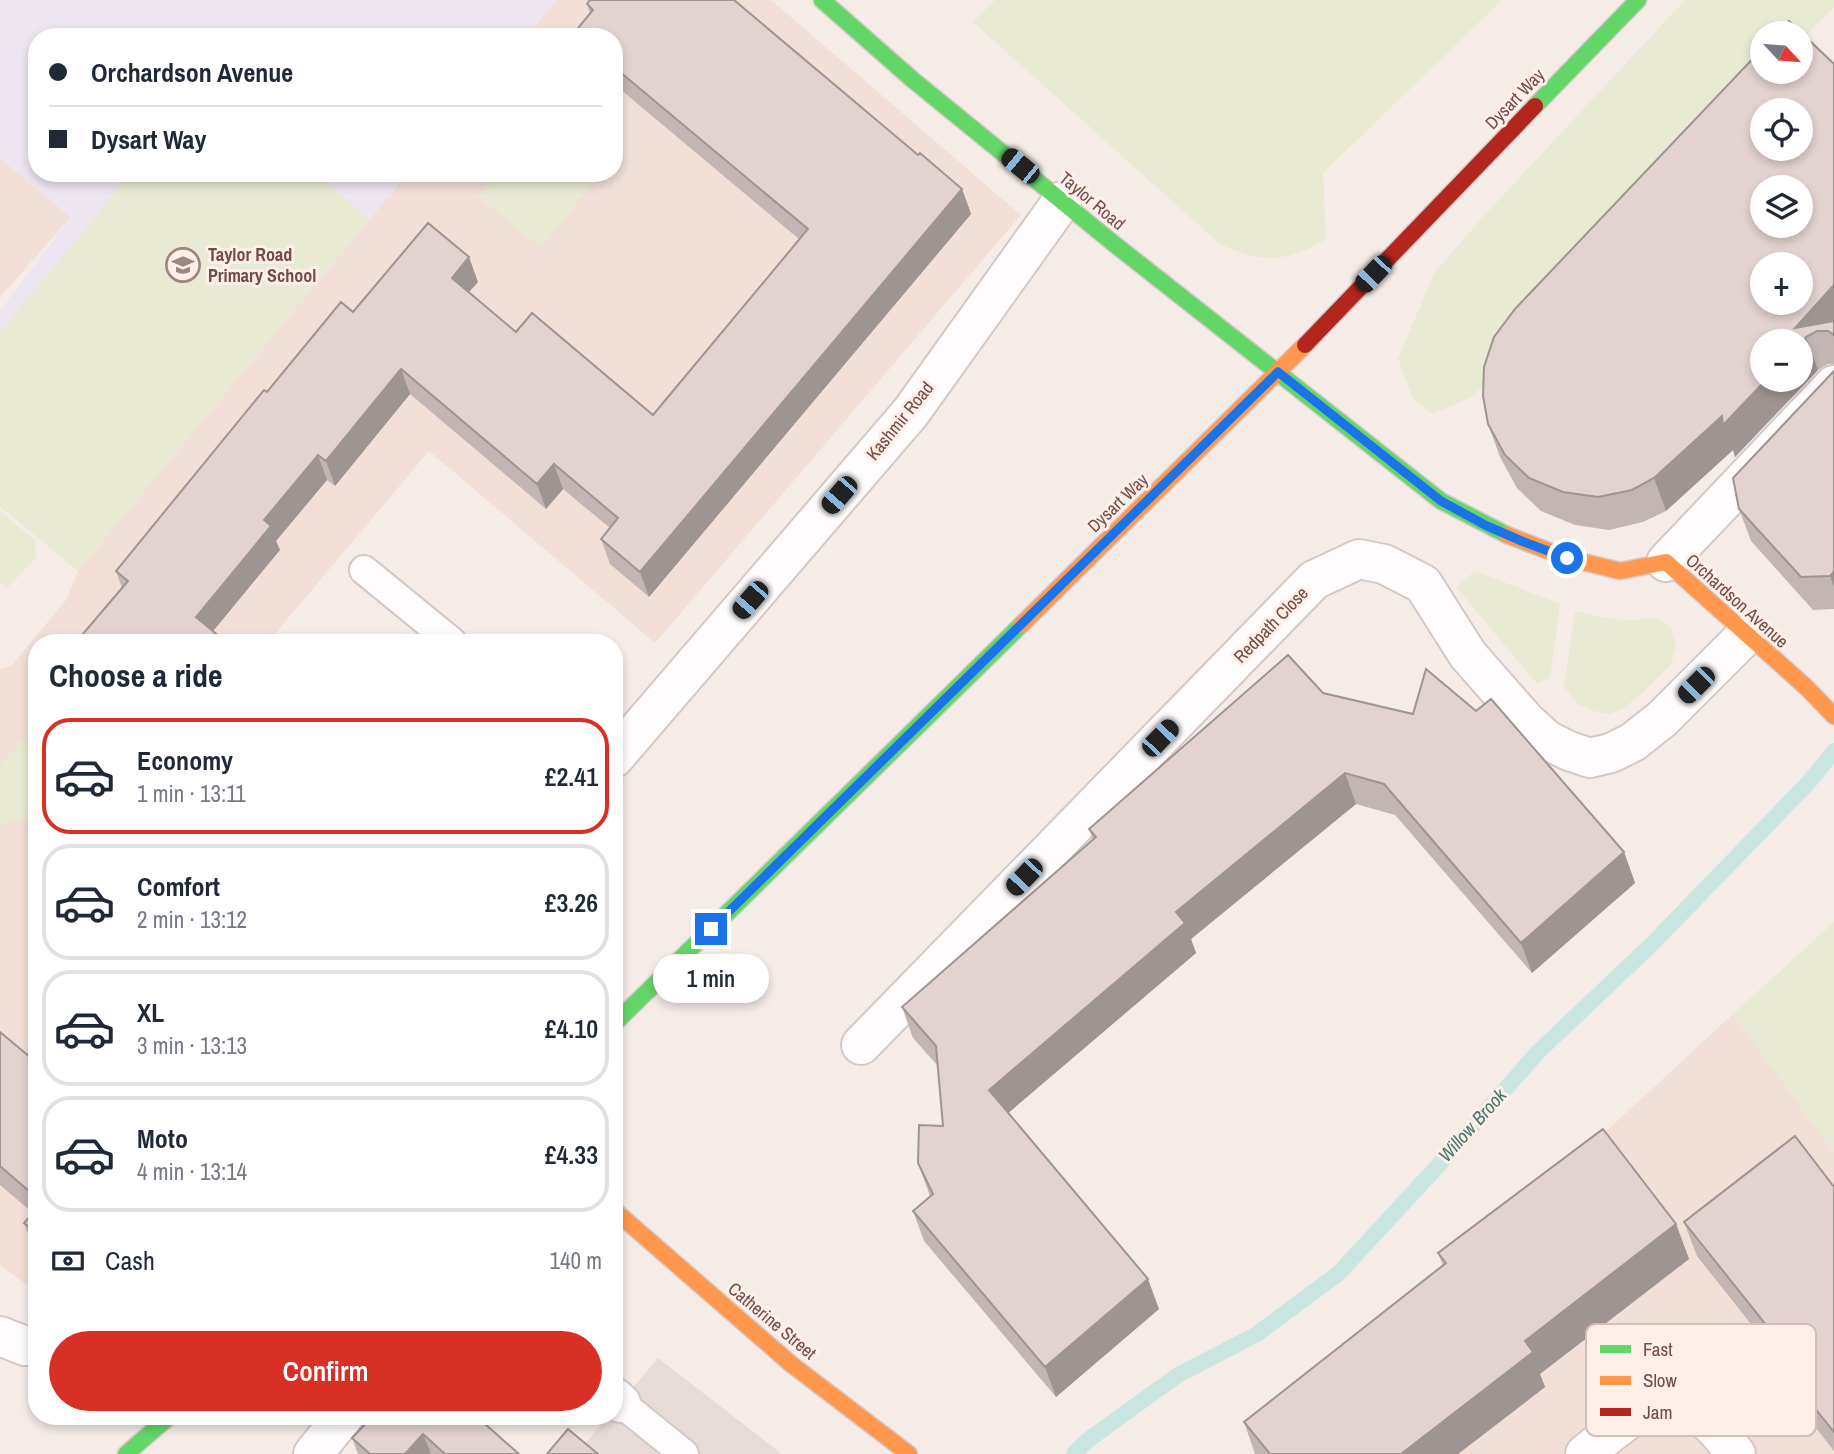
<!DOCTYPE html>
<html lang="en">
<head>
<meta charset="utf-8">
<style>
  body { margin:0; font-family:"Archivo Narrow",sans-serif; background:#f2f2f3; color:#1f2937; height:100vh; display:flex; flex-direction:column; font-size:26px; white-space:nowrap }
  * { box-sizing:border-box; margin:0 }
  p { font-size:23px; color:#747a83 }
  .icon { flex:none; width:38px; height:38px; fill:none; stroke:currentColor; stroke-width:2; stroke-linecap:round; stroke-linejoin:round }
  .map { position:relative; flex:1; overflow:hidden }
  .drawer { position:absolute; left:28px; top:634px; width:595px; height:791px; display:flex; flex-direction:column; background:#fff; border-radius:28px; box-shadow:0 4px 10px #0003 }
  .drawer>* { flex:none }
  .top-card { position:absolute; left:28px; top:28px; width:595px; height:154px; border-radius:28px; box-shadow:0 4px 10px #0003; display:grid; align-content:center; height:154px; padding:0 21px; background:#fff }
  .needle { width:46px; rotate:116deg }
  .tools { position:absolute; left:1750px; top:21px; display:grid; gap:14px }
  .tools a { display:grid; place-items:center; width:63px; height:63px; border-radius:50%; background:#fff; box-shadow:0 4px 10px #0003; font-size:35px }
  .end { position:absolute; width:32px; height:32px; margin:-16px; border:9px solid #1a73e8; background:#fff; box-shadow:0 0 0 4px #fff }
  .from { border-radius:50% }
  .bubble { position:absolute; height:49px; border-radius:24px; background:#fff; box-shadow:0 4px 10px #0003; font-size:23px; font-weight:600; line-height:49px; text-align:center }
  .car { position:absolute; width:21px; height:42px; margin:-21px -10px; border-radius:9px; box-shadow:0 0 5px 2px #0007; background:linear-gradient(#222 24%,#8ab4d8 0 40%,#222 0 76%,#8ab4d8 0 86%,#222 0) }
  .top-card b { display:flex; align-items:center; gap:24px; height:66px; font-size:26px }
  .top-card b+b { border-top:2px solid #e0e1e3 }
  .top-card i { width:18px; height:18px; background:#1f2937 }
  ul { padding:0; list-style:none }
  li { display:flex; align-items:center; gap:21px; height:116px; margin:0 14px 10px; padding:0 7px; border:4px solid #e0e1e3; border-radius:28px }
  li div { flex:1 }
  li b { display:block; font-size:26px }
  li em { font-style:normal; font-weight:600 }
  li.selected { border-color:#d93025 }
  li>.icon { width:63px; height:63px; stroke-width:1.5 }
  h2 { padding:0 21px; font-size:32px; line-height:84px }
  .pay { display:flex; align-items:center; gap:18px; height:77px; padding:0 21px; font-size:26px }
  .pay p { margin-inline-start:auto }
  .action { display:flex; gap:14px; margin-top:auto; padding:14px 21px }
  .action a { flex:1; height:80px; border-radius:42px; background:#d93025; color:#fff; font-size:28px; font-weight:600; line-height:80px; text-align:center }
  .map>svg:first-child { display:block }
  .residential { fill:#f1dfd8 }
  .industrial { fill:#e8dcd9 }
  .education { fill:#ede5f0 }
  .green { fill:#e8ead3 }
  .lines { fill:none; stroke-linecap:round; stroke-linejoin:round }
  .stream { stroke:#cae6e0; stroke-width:16 }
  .lane-casing { stroke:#d4c8c5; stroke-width:32 }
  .street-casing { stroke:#d4c8c5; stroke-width:42 }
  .fast-casing { stroke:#d5c8c6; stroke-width:19 }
  .slow-casing { stroke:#d5c8c6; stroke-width:19 }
  .jam-casing { stroke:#d5c8c6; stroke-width:19 }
  .lane { stroke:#fefcfc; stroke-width:28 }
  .street { stroke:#fefcfc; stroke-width:38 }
  .fast { stroke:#63d668; stroke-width:16 }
  .slow { stroke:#ff974d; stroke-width:16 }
  .jam { stroke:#b3261e; stroke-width:16 }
  .wall { fill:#c2b5b3 }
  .shaded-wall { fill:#9e9492 }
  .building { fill:#e2d3d0; stroke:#9e9492; stroke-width:2; fill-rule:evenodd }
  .route { stroke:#1a73e8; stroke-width:9 }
  .labels { text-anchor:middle; stroke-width:6; stroke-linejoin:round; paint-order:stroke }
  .street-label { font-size:18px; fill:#724c49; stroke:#ffefe8 }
  .poi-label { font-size:18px; font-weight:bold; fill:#724c49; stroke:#ffefe8; text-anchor:start }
  .water-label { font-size:19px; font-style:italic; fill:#3e7870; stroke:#ffefe8 }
  .key { fill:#ffefe8; stroke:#d5beb8; stroke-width:2 }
  .key-label { font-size:19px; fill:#724c49 }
</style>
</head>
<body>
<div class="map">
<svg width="1834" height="1454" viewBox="0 0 1834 1454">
  <rect width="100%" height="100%" fill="#f5ece8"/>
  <path class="residential" d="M557,0H771L1021,215L655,643L429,451L268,642H37V1292L0,1265V669L11,666L66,600L78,571L408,173H614V37H525Z
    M0,158L71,217L0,297Z
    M1733,1014L1834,1153V1454H1257Z"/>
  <path class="industrial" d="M658,1358L782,1454H576Z"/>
  <path class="education" d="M0,0H557L525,37H37V173H408L78,571L0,506V311L71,217L0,158Z"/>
  <path class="green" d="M995,0H1502L1323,173L1326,239C1286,263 1261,264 1220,244L973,22Z
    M1685,0H1834V7L1801,40V33H1762V72L1493,379L1469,398L1432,414L1413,399L1398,359L1434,273L1481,219Z
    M131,173H314L369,219L78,571L0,506V332Z
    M498,173H602L541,248L478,197Z
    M0,511L35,540L36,558L7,588L0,582Z
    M1475,571L1560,604L1550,678L1537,684L1456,587Z
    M1575,611L1621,621L1657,618L1671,628L1676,648L1671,664L1636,699L1620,710L1608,714L1594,711L1579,705L1564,687Z
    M23,739L37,751V814L31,821L5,822L0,829V765Z
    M1834,922V1153L1733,1014Z"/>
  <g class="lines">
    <path class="stream" d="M1074,1454L1088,1440L1178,1375L1257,1334L1339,1273L1446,1157L1537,1053L1652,944L1809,782L1834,751"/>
    <g class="lane-casing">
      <path id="lane" d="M364,570L452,642
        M621,1403L684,1454"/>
    </g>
    <g class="street-casing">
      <path id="street" d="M1666,562L1834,385
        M614,758L911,412L1062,201
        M861,1045L1314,580L1359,559L1384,564L1423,584L1468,655L1526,721L1547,740L1569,751L1590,758L1611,753L1633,742L1662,719L1746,635
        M0,1336L25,1346H37
        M614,1397L621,1403
        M313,1454L344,1416
        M1585,1454C1615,1431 1649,1392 1689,1410C1694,1412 1699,1414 1703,1417C1716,1428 1726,1441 1736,1454"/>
    </g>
    <g class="fast-casing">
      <path id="fast" d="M822,0L913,80L1118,247L1441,501L1507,535
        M1535,106L1638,0
        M614,1024L1021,625
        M126,1454L170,1416"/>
    </g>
    <g class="slow-casing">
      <path id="slow" d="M1507,535L1567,558L1620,571L1666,562L1807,688L1834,716
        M1021,625L1305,345
        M614,1210L791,1364L909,1454"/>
    </g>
    <g class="jam-casing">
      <path id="jam" d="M1305,345L1535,106"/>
    </g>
    <use href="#lane" class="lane"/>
    <use href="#street" class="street"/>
    <use href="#fast" class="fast"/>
    <use href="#slow" class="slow"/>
    <use href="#jam" class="jam"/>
  </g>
  <path class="wall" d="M587,4L918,155L962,189L971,214L649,597L610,564L601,539L610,528L563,489L546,509L410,394L335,486L327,480L276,541L280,550L122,588L116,571L267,392L353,312L478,282L469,292L516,332L653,415L799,239L614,84V37H575L574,33L590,13Z
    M1762,49L1834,335V364H1828L1818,370L1735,457L1733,450L1666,511L1643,522L1609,530L1575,525L1541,511L1517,488L1500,457L1488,424Z
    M1834,371V609L1813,610L1751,541L1739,509Z
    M1323,693L1624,852L1635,883L1532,973L1395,815L1356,804L1191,939L1196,953L1008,1113L1159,1309L1056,1397L924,1241L913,1211L930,1196L918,1163L943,1126L938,1066L913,1038L902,1007L1093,840L1089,829Z
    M0,1032L37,1063V1252L34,1249L24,1223L33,1213L0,1185Z
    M1834,1187V1451L1805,1414L1792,1380L1794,1378L1697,1256L1684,1222Z
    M1676,1224L1689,1259L1540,1374L1545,1387L1458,1454H1255L1244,1422L1443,1266L1438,1253Z
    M373,1416L519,1454H358L352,1438Z"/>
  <path class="shaded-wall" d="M962,189L971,214L649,597L640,572Z
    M469,257L478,282L460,302L452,278Z
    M1834,285V331H1817L1806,337L1818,370L1735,457L1733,450L1666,511L1654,478L1722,416L1766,380H1801V341L1795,328Z
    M401,369L410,394L335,486L326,461Z
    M318,455L327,480L276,541L280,550L205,641L196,617L264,520Z
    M554,464L563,489L546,509L537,484Z
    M1834,571V587L1830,576Z
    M1345,773L1356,804L1191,939L1196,953L1000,1120L989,1090L1176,912Z
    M1624,852L1635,883L1532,973L1521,943Z
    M1676,1224L1689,1259L1540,1374L1545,1387L1458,1454H1401L1525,1341Z
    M1148,1279L1159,1309L1056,1397L1045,1367Z
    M423,1434L431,1454H405Z"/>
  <path class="building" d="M590,0H734L918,155L920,153L962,189L640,572L601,539L618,518L554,464L537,484L401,369L326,461L318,455L264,520L271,526L196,617L226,642H76L128,581L116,571L264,390L267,392L341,302L353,312L428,223L469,257L452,278L516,332L532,313L653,415L808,229L614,67V37H578L574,33L593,10L587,4Z
    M1789,21L1834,64V285L1795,328L1834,321V335L1828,331H1817L1806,337L1801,343V341H1762V380H1766L1723,425L1722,416L1654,478L1632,490L1598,497L1563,492L1529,478L1505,455L1488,424L1483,396L1484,367L1494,337L1515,309L1762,49V72H1801V33H1778ZM1762,110H1801V149H1762ZM1762,187H1801V226H1762ZM1762,264H1801V303H1762Z
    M1834,371V571L1830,576L1801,577L1739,509L1733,478Z
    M1288,655L1323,693L1413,714L1426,669L1476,711L1491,699L1624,852L1521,943L1384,784L1345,773L1176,912L1185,923L989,1090L1148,1279L1045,1367L913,1211L933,1194L918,1163L919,1125L943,1126L936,1046L902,1007L1096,837L1089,829Z
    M0,1032L37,1063V1198L0,1166Z
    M1603,1129L1676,1224L1525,1341L1533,1352L1401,1454H1270L1244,1422L1446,1263L1438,1253Z
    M1795,1136L1834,1187V1432L1792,1380L1802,1370L1684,1222Z
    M37,1208V1233L24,1223Z
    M373,1416H476L519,1454H445L423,1434L405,1454H370L352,1438Z
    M568,1429L598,1454H547Z"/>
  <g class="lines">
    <path class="route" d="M711,929L1278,372L1441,501L1487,526L1524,542L1567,558"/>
  </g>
  <defs>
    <g id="school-ring" transform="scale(1.75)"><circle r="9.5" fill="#ffefe8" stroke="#a08481" stroke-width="1.5"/><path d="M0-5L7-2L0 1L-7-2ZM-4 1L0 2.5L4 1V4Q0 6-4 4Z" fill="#a08481"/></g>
  </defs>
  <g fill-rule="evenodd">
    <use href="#school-ring" x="183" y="265"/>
  </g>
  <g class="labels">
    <g class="street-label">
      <text transform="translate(1515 99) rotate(-46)" y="6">Dysart Way</text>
      <text transform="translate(1092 201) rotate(40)" y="6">Taylor Road</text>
      <text transform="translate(900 421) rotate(-51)" y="6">Kashmir Road</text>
      <text transform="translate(1118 503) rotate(-44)" y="6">Dysart Way</text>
      <text transform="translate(1737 601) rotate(42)" y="6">Orchardson Avenue</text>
      <text transform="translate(1271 625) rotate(-46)" y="6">Redpath Close</text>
      <text transform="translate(772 1321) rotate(40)" y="6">Catherine Street</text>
    </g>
    <g class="poi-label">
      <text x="208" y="261">Taylor Road<tspan x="208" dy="21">Primary School</tspan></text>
    </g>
    <g class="water-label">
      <text transform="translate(1472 1125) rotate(-48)" y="7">Willow Brook</text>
    </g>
  </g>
  <rect x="1586" y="1324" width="230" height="112" rx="10" class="key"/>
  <rect x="1600" y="1345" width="31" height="8" fill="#63d668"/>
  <rect x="1600" y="1376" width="31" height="9" fill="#ff974d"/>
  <rect x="1600" y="1408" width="31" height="8" fill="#b3261e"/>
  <g class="key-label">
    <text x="1643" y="1356">Fast</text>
    <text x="1643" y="1387">Slow</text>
    <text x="1643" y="1419">Jam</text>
  </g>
</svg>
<div class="tools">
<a><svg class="needle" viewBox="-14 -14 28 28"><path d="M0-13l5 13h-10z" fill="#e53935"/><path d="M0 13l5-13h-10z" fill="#747a83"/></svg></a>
<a><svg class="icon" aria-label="locate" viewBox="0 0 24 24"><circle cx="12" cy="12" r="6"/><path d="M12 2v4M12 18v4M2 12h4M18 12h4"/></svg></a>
<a><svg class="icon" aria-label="layers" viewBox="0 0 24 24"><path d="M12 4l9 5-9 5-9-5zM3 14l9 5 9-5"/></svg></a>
<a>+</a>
<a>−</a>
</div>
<i class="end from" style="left:1567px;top:558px"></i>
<i class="end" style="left:711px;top:929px"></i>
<div class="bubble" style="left:653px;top:954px;width:116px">1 min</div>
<i class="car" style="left:1020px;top:166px;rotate:309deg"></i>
<i class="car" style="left:1373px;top:274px;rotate:224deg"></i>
<i class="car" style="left:839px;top:495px;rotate:221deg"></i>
<i class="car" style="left:750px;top:600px;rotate:221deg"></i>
<i class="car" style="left:1696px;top:685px;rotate:225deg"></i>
<i class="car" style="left:1160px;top:738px;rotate:44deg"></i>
<i class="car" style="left:1024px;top:877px;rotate:224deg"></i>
<div class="top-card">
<b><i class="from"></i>Orchardson Avenue</b>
<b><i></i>Dysart Way</b>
</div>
<section class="drawer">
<h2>Choose a ride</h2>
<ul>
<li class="selected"><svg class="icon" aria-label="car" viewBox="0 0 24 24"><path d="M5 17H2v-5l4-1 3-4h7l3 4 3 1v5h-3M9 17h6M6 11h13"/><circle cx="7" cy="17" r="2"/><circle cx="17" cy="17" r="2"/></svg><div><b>Economy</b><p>1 min · 13:11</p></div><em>£2.41</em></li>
<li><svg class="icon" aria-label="car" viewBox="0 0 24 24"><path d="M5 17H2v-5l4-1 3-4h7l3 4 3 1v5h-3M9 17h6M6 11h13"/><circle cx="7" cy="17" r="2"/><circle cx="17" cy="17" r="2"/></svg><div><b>Comfort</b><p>2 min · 13:12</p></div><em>£3.26</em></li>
<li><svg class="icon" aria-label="car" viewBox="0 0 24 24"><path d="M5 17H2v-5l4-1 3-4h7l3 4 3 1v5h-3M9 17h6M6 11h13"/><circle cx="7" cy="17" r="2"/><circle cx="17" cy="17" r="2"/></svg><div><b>XL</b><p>3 min · 13:13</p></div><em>£4.10</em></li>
<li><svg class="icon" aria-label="car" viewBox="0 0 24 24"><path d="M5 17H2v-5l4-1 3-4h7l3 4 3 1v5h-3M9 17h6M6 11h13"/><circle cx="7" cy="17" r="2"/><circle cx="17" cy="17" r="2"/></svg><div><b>Moto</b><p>4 min · 13:14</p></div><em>£4.33</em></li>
</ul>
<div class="pay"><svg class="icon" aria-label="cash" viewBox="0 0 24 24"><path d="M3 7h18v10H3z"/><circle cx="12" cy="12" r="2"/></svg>Cash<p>140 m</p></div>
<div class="action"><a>Confirm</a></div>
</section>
</div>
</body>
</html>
